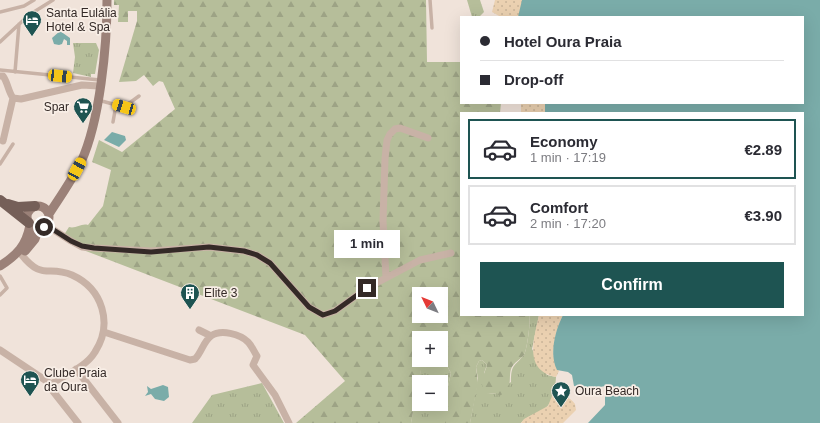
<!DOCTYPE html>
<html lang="en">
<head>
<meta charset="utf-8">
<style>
  body { margin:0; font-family:Arial,sans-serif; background:#f7f7f7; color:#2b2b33; height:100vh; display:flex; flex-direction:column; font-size:15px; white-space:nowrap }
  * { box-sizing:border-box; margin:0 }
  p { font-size:13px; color:#7c7c81 }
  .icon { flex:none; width:22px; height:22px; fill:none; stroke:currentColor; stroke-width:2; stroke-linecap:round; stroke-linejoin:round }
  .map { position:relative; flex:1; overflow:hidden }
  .drawer { position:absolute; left:460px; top:112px; width:344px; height:204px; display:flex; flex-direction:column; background:#fff; border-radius:0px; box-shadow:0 4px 16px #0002 }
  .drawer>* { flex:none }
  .top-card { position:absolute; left:460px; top:16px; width:344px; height:88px; border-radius:0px; box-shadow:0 4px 16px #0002; display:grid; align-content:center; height:88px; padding:0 20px; background:#fff }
  .needle { width:26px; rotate:313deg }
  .controls { position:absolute; left:412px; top:287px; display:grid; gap:8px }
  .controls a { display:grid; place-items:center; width:36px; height:36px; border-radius:0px; background:#fff; box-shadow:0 4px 16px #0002; font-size:20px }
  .end { position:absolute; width:18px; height:18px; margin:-9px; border:5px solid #342a27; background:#fff; box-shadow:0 0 0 2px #fff }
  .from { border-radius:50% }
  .bubble { position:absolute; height:28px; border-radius:0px; background:#fff; box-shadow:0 4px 16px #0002; font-size:13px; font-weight:600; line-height:28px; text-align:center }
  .car { position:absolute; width:12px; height:24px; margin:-12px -6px; border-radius:5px; box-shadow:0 0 3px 1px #0007; background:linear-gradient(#f5c518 24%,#345 0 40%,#f5c518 0 76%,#345 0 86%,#f5c518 0) }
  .top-card b { display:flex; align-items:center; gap:14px; height:38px; font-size:15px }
  .top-card b+b { border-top:1px solid #e1e1e2 }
  .top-card i { width:10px; height:10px; background:#2b2b33 }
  ul { padding:7px 0 0; list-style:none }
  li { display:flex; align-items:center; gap:12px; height:60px; margin:0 8px 6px; padding:0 12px; border:2px solid #e1e1e2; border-radius:0px }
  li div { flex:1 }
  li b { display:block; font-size:15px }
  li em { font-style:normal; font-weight:600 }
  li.current { border-color:#1e5452 }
  li>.icon { width:36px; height:36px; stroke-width:1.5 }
  .action { display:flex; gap:8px; margin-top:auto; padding:8px 20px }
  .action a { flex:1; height:46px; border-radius:0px; background:#1e5452; color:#fff; font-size:16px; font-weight:600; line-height:46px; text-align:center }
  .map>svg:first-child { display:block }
  .grass { fill:url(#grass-tufts); fill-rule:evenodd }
  .forest { fill:url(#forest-firs); fill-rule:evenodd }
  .sand { fill:url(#sand-dots) }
  .water { fill:#7aaca9 }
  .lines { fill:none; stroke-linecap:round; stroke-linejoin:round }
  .lane { stroke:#c8b2a6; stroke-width:3.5 }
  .street { stroke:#c8b2a6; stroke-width:7 }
  .secondary { stroke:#9b8178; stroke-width:9 }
  .primary { stroke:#755f58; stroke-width:10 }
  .route { stroke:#342a27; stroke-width:5 }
  .labels { text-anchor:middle; stroke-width:3.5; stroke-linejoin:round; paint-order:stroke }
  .poi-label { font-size:12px; fill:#342a27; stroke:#f8eee6; text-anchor:start }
</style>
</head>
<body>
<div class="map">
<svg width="820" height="423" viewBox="0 0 820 423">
  <defs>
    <pattern id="grass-tufts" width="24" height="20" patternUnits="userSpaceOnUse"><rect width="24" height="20" fill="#b6be9a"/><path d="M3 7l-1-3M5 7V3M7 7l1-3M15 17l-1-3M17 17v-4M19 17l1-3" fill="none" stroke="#9da385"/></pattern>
    <pattern id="forest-firs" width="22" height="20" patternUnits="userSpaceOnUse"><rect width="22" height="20" fill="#b6be9a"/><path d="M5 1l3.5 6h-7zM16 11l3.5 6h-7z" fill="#9da385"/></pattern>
    <pattern id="sand-dots" width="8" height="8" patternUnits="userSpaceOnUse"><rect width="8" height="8" fill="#ebd1b1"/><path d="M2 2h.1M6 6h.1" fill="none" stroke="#cab498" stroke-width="1.8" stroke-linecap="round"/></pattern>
  </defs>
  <rect width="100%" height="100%" fill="#f0e3da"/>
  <path class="grass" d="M467,0H480L484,12L479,17H472Z
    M73,43H96L99,50L95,74H91V77L73,73L75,57Z
    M529,315H539L532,349L547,375L556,377C555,393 553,406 538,413C531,415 525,418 521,423H470L478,379L476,367L479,361L482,360L487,365L484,373L488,394L497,393L511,382C511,364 514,367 524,355C527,350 531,321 529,315Z
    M433,364L447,366L451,373L445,400V423H411L421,369ZM419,382H441V404H419Z
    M262,383L284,423H192L212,395Z"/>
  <path class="forest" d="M114,0H426L427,62H461V103H501L500,113H461V315H529C531,321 527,350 524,355C520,360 514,362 511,369C508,379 514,390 499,396L497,393L488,394C477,385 484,376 487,365L482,360L479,361L476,367L478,383L470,423H445V400L451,373L447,366L433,364L421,370L411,423H296L345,381L305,335L78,248L62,238L69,227C76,229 81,223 88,225L103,206L111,170L92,162L99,140L122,152L175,109L163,82L159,81L153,86L144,75L136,81L119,82L137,21V11H128V22H118L119,5H114ZM419,294H441V316H419ZM419,338H441V360H419Z"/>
  <path class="sand" d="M495,0H589L587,17H501L492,12Z
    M521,103H545V113H521Z
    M539,315H563C556,330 548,357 559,371L556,377C523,370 534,339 539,315Z
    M554,391C562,396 569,396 575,404L576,410L563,423H521L524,419L548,406Z"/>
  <path class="water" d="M522,0H820V423H588L605,405V386L595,388L574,386L572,375L568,372L557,370C549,354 555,331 563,315H803V113H545V103H803V17H518Z
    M60,31L70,38V45H67V41L64,39L62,44L59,45L54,44L52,38Z
    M112,132L125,136L126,140L119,147L104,140Z
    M163,385L168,387L169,397L164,401L155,399L151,394L145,396L148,392L147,386L151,389Z"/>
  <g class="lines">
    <path class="lane" d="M430,0L432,28
      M0,12L24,6L34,0
      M0,42L29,15L53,0
      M0,70L100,80
      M15,72L19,24
      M98,100L124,107L139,96
      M113,122L116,105
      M0,164L13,144
      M0,276L7,288L0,295"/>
    <path class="street" d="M0,76H3C8,83 8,91 13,98L21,99L82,85L99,86
      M3,141L13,98
      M46,225L71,241L82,247L94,248L151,251L209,247L244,251L257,255L270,263L309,307L323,315L335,311L367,288L420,260L451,253
      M386,277L383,221L385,159L387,140L390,134L395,129L400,128L428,138
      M199,330L211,336
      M104,332L190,360L195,359C202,352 203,342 211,336C221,329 240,334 248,342C252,346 254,352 257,356L253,365L275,395L289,423
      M0,350L51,384C65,375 86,367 95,352C113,324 103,289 72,275C48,265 42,281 21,254
      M76,369L118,423
      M51,384L52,390L78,423"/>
    <path class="secondary" d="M27 217a11 11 0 1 1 22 0a11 11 0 1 1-22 0Z
      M49,214C60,197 72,180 81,162C100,121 107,46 107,0
      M25,251L35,239L39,228
      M0,266C17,255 26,246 30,225"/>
    <path class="primary" d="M0,200L29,223
      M8,204L18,207L35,206"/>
  </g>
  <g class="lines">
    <path class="route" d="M44,227L46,225L71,241L82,246L94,248L151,252L209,247L244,251L257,255L270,263L309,307L323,315L335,311L367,288"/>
  </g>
  <defs>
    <g id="hotel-pin" transform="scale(1)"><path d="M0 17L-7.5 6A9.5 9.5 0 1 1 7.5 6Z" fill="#1e5452" stroke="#f8eee6"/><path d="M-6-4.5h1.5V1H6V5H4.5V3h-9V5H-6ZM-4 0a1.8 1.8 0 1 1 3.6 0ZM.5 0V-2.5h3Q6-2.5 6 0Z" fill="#fff"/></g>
    <g id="supermarket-pin" transform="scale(1)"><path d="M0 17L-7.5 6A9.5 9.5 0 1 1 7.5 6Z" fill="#1e5452" stroke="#f8eee6"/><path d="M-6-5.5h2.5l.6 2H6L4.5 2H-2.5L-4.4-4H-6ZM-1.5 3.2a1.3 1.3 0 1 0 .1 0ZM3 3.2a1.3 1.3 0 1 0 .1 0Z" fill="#fff"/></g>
    <g id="building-pin" transform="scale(1)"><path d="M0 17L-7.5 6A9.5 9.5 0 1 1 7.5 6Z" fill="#1e5452" stroke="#f8eee6"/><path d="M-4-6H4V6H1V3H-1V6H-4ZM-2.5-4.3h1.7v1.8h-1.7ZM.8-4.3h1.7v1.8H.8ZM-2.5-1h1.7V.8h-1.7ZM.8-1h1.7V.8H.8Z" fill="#fff"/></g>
    <g id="sight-pin" transform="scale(1)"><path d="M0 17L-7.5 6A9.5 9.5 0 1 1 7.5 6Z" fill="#1e5452" stroke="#f8eee6"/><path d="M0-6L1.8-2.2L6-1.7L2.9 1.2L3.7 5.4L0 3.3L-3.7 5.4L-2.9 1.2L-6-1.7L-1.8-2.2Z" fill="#fff"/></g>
  </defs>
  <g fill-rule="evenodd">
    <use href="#hotel-pin" x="32" y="20"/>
    <use href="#supermarket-pin" x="83" y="107"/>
    <use href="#building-pin" x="190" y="293"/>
    <use href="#hotel-pin" x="30" y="380"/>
    <use href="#sight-pin" x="561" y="391"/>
  </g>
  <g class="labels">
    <g class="poi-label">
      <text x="46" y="17">Santa Eulália<tspan x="46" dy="14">Hotel &amp; Spa</tspan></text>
      <text x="69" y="111" text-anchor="end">Spar</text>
      <text x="204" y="297">Elite 3</text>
      <text x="44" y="377">Clube Praia<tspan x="44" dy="14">da Oura</tspan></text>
      <text x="575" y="395">Oura Beach</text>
    </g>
  </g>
</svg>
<div class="controls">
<a><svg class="needle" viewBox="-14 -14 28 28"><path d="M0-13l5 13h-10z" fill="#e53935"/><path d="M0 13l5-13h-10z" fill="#7c7c81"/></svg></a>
<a>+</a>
<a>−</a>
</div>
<i class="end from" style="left:44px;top:227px"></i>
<i class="end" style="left:367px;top:288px"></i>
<div class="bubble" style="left:334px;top:230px;width:66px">1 min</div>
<i class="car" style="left:60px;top:76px;rotate:96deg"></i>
<i class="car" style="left:124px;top:107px;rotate:287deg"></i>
<i class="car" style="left:77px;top:169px;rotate:29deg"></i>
<div class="top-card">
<b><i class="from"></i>Hotel Oura Praia</b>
<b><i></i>Drop-off</b>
</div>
<section class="drawer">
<ul>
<li class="current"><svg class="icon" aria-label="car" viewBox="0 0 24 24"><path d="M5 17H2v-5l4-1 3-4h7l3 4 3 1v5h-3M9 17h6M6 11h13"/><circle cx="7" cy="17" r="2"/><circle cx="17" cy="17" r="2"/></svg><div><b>Economy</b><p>1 min · 17:19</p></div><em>€2.89</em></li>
<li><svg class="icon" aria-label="car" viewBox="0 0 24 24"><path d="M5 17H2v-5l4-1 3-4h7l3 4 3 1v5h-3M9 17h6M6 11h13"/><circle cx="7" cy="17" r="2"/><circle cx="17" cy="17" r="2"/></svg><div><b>Comfort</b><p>2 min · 17:20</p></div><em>€3.90</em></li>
</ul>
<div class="action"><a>Confirm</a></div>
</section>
</div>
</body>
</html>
